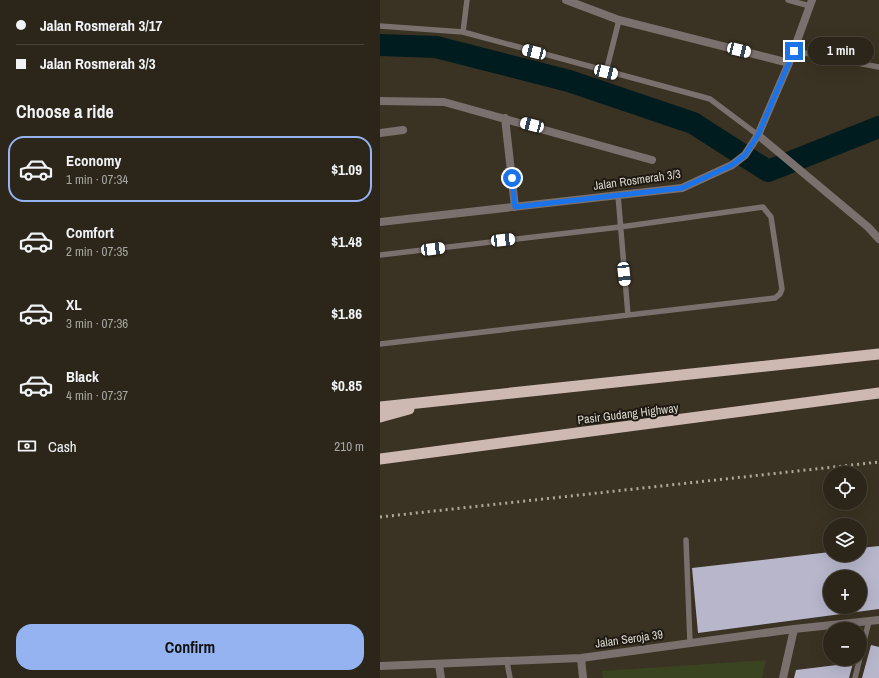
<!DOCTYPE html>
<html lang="en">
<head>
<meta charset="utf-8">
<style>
  body { margin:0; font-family:"Archivo Narrow",sans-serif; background:#383227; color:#f1f3f6; height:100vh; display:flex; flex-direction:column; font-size:15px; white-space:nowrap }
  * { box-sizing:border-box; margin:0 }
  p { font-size:13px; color:#a6a5a2 }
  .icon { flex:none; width:22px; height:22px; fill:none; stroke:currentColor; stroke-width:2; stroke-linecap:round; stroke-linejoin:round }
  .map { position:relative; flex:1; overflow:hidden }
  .details { display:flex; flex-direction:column; background:#2c261a; width:380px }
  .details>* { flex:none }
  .top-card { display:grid; align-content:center; height:88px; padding:0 16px; background:#2c261a }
  .tools { position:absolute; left:443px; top:466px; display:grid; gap:8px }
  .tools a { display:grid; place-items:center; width:44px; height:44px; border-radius:50%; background:#2c261a; box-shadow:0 4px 16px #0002,0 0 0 1px #484339; font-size:20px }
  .end { position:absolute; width:18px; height:18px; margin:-9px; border:5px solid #1a73e8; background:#fff; box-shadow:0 0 0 2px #fff }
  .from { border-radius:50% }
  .bubble { position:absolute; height:28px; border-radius:14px; background:#2c261a; box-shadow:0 4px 16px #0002,0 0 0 1px #484339; font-size:13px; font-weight:700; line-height:28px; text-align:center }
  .car { position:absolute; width:12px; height:24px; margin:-12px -6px; border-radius:5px; box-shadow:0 0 3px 1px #0007; background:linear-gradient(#fff 24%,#345 0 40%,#fff 0 76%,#345 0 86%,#fff 0) }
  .top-card b { display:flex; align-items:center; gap:14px; height:38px; font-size:15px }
  .top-card b+b { border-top:1px solid #484339 }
  .top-card i { width:10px; height:10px; background:#f1f3f6 }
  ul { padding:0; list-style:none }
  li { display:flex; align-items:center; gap:12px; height:66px; margin:0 8px 6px; padding:0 8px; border:2px solid transparent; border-radius:16px }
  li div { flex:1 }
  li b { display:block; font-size:15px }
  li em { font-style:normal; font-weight:700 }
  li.active { border-color:#95b2f1 }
  li>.icon { width:36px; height:36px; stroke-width:1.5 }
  h2 { padding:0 16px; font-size:18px; line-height:48px }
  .pay { display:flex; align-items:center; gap:10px; height:44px; padding:0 16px; font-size:15px }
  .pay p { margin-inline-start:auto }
  .cta { display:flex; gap:8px; margin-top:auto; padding:8px 16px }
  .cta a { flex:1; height:46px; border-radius:16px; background:#95b2f1; color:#111; font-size:16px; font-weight:700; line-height:46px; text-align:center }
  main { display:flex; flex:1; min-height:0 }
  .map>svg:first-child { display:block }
  .green { fill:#3a4421 }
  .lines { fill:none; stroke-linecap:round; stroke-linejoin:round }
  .river { stroke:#001c1f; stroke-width:22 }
  .building { fill:#b7b6cb; fill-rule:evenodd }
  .service { stroke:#7a706e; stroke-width:5.5 }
  .minor { stroke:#7a706e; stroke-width:8 }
  .trunk { stroke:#ceb8b2; stroke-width:11 }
  .rail { stroke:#aea89c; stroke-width:3; stroke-dasharray:2 4; stroke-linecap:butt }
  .route { stroke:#1a73e8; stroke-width:5 }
  .labels { text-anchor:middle; stroke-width:4; stroke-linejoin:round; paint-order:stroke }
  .street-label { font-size:12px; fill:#ddd8ce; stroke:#1e1a13 }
</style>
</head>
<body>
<main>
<section class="details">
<div class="top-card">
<b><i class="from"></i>Jalan Rosmerah 3/17</b>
<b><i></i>Jalan Rosmerah 3/3</b>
</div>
<h2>Choose a ride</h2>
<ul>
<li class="active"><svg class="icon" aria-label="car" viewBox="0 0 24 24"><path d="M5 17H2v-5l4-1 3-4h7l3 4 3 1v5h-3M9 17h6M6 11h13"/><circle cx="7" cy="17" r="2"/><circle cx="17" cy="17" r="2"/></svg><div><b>Economy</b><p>1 min · 07:34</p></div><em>$1.09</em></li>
<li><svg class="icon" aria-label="car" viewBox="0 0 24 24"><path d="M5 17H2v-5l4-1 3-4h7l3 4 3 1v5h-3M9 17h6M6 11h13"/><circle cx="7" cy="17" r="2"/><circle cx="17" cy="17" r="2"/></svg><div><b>Comfort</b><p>2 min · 07:35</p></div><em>$1.48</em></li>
<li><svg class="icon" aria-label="car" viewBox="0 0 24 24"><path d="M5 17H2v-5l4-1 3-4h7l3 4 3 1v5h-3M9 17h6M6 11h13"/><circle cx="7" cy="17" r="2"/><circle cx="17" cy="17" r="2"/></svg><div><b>XL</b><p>3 min · 07:36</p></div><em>$1.86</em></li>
<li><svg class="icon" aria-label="car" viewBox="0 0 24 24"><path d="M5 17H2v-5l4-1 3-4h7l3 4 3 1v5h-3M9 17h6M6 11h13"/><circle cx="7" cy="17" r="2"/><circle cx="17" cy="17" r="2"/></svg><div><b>Black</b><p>4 min · 07:37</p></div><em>$0.85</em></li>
</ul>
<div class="pay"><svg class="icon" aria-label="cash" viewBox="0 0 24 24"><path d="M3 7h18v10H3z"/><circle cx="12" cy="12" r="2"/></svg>Cash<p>210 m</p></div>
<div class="cta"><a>Confirm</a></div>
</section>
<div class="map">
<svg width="499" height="678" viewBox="0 0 499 678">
  <rect width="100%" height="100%" fill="#3a3222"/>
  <path class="green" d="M386,660L382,678H223L222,671Z"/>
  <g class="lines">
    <path class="river" d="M0,45L56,47L189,81L313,123L388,171L499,127"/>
  </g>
  <path class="building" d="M499,546V609L318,633L312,568L450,552V555H480V548ZM450,577H480V607H450Z
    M491,645L499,647V678H482Z
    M473,663L469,678H414L416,670Z"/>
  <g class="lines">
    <path class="service" d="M408,0L430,6
      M0,26L83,32L323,97L330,99L378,135
      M83,32L87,0
      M414,51L499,67
      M226,72L239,20
      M238,195L248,315
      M0,255L240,227L383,207L391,217L402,289L400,294L395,298L0,344
      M306,540L310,643
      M127,662L130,678
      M475,678L489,621"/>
    <path class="minor" d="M186,0L239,20L409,63
      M0,101L64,102L272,160
      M125,118L135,207
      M0,133L23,130
      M378,135L488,227L499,239
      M0,222L302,188L352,165L365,155L378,135L409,63L432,0
      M201,658L203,678
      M59,665L61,678
      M0,666L201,658L414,629L499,620
      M403,678L414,629"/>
    <path class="trunk" d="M0,407L499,354
      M0,417L29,409
      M0,459L499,393"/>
    <path class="rail" d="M0,517L499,462"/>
  </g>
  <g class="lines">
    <path class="route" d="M132,178L135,207L302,188L352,165L365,155L378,135L414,51"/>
  </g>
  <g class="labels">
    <g class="street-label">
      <text transform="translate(257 180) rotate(-8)" y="4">Jalan Rosmerah 3/3</text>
      <text transform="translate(248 414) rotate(-7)" y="4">Pasir Gudang Highway</text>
      <text transform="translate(249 639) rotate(-8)" y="4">Jalan Seroja 39</text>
    </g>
  </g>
</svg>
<div class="tools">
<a><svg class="icon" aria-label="locate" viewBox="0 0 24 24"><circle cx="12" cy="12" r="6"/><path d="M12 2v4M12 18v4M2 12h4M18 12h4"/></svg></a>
<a><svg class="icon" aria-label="layers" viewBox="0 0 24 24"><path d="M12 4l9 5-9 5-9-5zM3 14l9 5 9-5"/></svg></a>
<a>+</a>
<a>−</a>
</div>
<i class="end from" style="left:132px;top:178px"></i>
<i class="end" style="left:414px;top:51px"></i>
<div class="bubble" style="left:428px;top:37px;width:66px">1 min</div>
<i class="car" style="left:359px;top:50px;rotate:104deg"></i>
<i class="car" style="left:154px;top:52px;rotate:285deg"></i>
<i class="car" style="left:226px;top:72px;rotate:104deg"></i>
<i class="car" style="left:152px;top:125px;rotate:285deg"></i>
<i class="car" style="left:123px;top:240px;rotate:84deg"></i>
<i class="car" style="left:53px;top:249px;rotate:83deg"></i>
<i class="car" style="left:244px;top:274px;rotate:174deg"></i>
</div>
</main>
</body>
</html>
